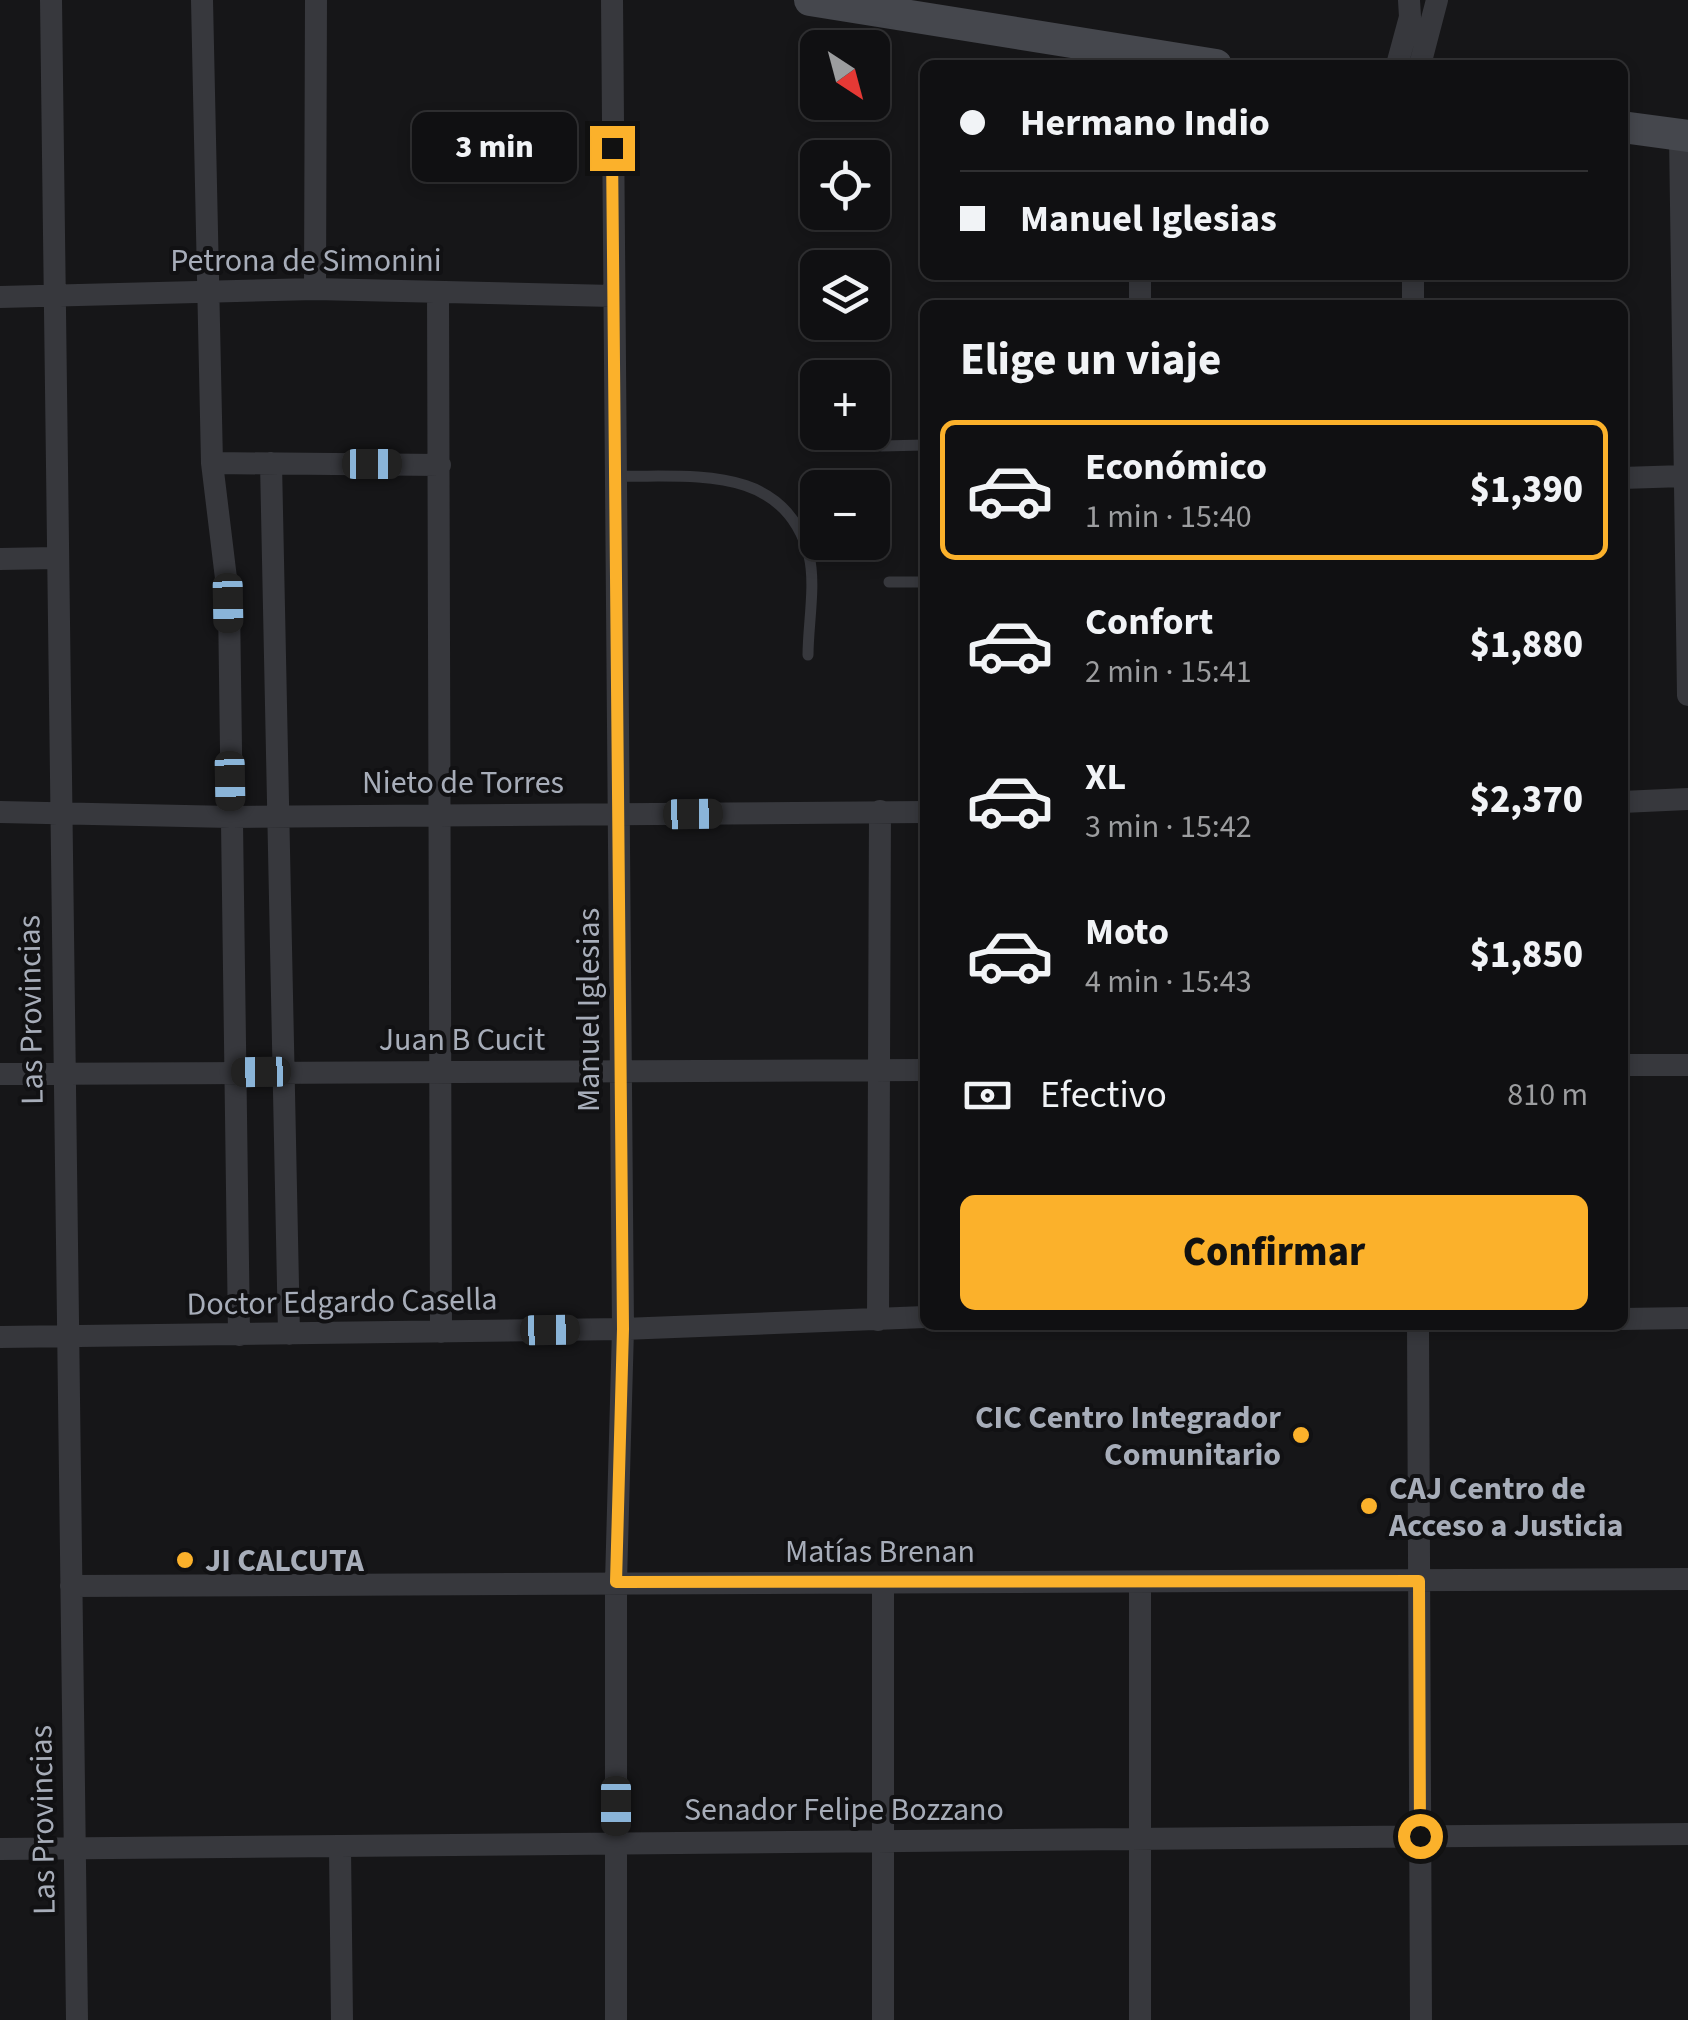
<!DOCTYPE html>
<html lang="es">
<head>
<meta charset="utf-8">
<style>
  body { margin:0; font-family:"Source Sans 3",sans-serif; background:#19191b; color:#f1f3f6; height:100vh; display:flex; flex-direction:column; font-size:38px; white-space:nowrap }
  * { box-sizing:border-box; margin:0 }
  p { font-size:32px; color:#9c9d9f }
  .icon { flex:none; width:55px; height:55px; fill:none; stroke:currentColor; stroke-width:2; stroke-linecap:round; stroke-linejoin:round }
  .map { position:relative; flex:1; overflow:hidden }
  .sheet { position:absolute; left:920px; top:300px; width:708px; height:1030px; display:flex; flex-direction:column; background:#101012; border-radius:15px; box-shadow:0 5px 15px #0003,0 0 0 2px #303032 }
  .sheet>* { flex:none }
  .top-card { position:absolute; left:920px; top:60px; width:708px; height:220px; border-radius:15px; box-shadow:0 5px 15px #0003,0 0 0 2px #303032; display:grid; align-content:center; height:220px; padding:0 40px; background:#101012 }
  .needle { width:65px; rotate:144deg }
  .controls { position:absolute; left:800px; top:30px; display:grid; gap:20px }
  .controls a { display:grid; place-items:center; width:90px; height:90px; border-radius:15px; background:#101012; box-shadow:0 5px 15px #0003,0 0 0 2px #303032; font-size:50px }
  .end { position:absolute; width:45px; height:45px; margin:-22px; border:12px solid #fbb12b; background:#111; box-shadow:0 0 0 5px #111 }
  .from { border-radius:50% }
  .bubble { position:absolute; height:70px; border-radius:15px; background:#101012; box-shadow:0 5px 15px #0003,0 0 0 2px #303032; font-size:32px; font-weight:800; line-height:70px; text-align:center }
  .car { position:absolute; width:30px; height:60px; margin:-30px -15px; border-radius:12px; box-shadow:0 0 8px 2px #0007; background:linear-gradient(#222 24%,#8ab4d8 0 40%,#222 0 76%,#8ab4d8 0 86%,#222 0) }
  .top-card b { display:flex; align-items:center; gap:35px; height:95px; font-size:38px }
  .top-card b+b { border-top:2px solid #303032 }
  .top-card i { width:25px; height:25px; background:#f1f3f6 }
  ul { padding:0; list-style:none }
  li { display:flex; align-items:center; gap:30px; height:140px; margin:0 20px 15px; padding:0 20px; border:5px solid transparent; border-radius:15px }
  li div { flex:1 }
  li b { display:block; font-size:38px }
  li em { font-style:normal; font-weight:800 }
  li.selected { border-color:#fbb12b }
  li>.icon { width:90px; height:90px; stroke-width:1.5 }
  h2 { padding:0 40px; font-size:45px; line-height:120px }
  .pay { display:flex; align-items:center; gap:25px; height:110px; padding:0 40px; font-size:38px }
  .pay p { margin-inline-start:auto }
  .button { display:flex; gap:20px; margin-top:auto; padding:20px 40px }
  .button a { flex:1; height:115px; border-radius:15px; background:#fbb12b; color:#111; font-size:40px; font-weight:800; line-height:115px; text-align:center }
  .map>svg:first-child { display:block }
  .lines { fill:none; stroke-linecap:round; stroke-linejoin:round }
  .service { stroke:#37383d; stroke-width:11 }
  .minor { stroke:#37383d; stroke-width:22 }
  .secondary { stroke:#45474d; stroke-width:32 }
  .route { stroke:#fbb12b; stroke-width:12 }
  .poi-dot { fill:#fbb12b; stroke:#111113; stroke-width:4 }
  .labels { text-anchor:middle; stroke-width:8; stroke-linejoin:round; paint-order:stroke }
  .street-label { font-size:32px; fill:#a7adb9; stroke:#111113 }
  .poi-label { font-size:32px; font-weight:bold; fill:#a7adb9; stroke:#111113; text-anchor:start }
</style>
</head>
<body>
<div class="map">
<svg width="1688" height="2020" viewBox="0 0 1688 2020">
  <rect width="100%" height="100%" fill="#161618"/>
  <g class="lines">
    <path class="service" d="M882,446L925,445
      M615,476C689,478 785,462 809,556C816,584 808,625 808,655
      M889,582H925"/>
    <path class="minor" d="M51,0L77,2020
      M202,0L212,463L229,603L239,1335
      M612,0L623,1329L616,1582V2020
      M1397,65L1410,17L1409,0
      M1420,65L1437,0
      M1680,135L1688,695
      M1413,275V305
      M315,289L316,0
      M438,292L441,1332
      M0,297L315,289L613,296
      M1140,305V275
      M212,463L440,465
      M271,463L289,1334
      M1622,478L1684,476
      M0,559L56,558
      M1622,802L1688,799
      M0,812L231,817L925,812
      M1622,1065H1688
      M0,1074L925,1070
      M1622,1319L1688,1318
      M878,1320L880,811
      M1418,1325L1421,2020
      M0,1337L623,1329L925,1317
      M883,1584V2020
      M71,1586L1688,1579
      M340,1848L342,2020
      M0,1849L1688,1834
      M1140,2020V1583"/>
    <path class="secondary" d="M810,0L1216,65
      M1622,127L1688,136"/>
  </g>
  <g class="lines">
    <path class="route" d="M612,148L623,1329L616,1582L1419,1581L1420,1836"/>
  </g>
  <g class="poi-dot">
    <circle cx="1301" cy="1435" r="10"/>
    <circle cx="1369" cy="1506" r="10"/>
    <circle cx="185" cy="1560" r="10"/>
  </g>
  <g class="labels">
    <g class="street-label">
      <text x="306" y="271">Petrona de Simonini</text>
      <text x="463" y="793">Nieto de Torres</text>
      <text transform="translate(30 1010) rotate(-91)" y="11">Las Provincias</text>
      <text transform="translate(588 1010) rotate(-90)" y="11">Manuel Iglesias</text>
      <text x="462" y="1050">Juan B Cucit</text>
      <text transform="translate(342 1301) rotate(-1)" y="11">Doctor Edgardo Casella</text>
      <text x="880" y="1562">Matías Brenan</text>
      <text x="844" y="1820">Senador Felipe Bozzano</text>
      <text transform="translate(42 1820) rotate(-91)" y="11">Las Provincias</text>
    </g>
    <g class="poi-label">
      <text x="1281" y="1428" text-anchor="end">CIC Centro Integrador<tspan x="1281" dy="37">Comunitario</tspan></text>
      <text x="1389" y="1499">CAJ Centro de<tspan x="1389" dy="37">Acceso a Justicia</tspan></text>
      <text x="205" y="1571">JI CALCUTA</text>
    </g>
  </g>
</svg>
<div class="controls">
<a><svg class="needle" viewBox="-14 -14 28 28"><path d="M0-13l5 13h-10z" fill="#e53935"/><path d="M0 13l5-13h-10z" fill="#9c9d9f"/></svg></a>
<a><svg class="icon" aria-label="locate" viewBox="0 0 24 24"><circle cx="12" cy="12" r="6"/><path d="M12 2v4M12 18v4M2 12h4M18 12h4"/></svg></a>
<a><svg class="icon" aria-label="layers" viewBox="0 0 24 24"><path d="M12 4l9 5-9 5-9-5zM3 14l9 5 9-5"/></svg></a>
<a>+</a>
<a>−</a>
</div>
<i class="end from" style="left:1420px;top:1836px"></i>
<i class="end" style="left:612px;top:148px"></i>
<div class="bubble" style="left:412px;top:112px;width:165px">3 min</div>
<i class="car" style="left:372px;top:464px;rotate:90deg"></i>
<i class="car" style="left:228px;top:603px;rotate:179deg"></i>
<i class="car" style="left:230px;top:781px;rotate:179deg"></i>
<i class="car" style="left:693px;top:814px;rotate:89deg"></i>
<i class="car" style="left:261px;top:1072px;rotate:269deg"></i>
<i class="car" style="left:550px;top:1330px;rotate:89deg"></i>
<i class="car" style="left:616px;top:1806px;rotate:180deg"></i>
<div class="top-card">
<b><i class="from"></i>Hermano Indio</b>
<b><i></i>Manuel Iglesias</b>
</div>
<section class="sheet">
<h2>Elige un viaje</h2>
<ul>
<li class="selected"><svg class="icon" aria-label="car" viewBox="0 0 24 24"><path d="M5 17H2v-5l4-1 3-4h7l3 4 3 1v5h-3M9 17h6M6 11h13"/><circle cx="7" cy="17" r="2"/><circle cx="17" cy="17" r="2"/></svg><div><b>Económico</b><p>1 min · 15:40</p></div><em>$1,390</em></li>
<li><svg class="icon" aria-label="car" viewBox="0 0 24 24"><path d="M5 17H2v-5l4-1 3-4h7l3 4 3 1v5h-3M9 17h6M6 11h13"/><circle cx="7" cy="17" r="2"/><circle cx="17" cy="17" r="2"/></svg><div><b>Confort</b><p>2 min · 15:41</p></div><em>$1,880</em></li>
<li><svg class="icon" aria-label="car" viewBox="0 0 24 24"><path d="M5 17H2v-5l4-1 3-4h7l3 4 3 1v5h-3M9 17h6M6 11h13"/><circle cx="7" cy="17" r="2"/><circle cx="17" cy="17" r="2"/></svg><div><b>XL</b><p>3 min · 15:42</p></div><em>$2,370</em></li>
<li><svg class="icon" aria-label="car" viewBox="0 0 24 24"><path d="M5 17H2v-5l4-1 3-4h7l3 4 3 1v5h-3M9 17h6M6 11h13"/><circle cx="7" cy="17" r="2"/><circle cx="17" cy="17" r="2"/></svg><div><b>Moto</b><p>4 min · 15:43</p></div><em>$1,850</em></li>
</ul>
<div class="pay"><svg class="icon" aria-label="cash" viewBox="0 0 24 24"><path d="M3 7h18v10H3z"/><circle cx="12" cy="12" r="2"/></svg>Efectivo<p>810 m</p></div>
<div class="button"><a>Confirmar</a></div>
</section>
</div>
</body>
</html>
